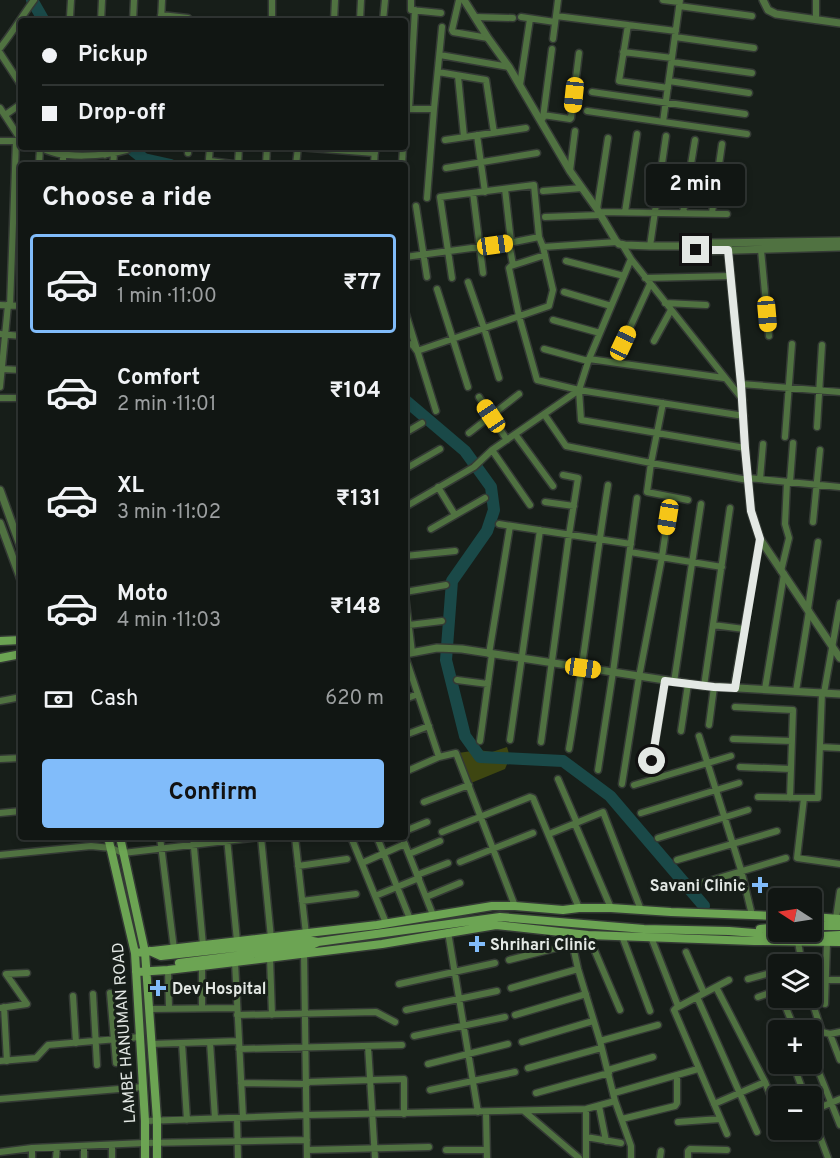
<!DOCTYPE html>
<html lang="en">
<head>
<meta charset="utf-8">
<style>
  body { margin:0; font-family:Overpass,sans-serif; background:#1a1f1c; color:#f1f3f6; height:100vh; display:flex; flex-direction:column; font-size:22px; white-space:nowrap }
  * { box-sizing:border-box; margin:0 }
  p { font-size:20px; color:#9c9fa0 }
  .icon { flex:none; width:33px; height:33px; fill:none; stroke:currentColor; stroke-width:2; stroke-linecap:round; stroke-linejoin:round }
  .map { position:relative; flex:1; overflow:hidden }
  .panel { position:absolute; left:18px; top:162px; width:390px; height:678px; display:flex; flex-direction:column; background:#111613; border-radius:6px; box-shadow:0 3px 9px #0003,0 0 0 2px #303533 }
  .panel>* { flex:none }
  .hud { position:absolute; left:18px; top:18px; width:390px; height:132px; border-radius:6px; box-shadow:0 3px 9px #0003,0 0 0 2px #303533; display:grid; align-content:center; height:132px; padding:0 24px; background:#111613 }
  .needle { width:39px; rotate:282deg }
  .controls { position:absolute; left:768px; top:888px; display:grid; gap:12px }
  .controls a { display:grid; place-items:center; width:54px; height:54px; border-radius:6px; background:#111613; box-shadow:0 3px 9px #0003,0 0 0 2px #303533; font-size:30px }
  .end { position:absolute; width:27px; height:27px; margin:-14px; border:8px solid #e3e8e4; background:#111; box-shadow:0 0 0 3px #111 }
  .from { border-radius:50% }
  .bubble { position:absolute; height:42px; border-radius:6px; background:#111613; box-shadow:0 3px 9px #0003,0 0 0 2px #303533; font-size:20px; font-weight:700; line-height:42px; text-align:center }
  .car { position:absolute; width:18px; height:36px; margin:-18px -9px; border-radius:8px; box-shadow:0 0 4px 2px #0007; background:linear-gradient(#f5c518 24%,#345 0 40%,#f5c518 0 76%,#345 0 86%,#f5c518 0) }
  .hud b { display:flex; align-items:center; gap:21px; height:57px; font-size:22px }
  .hud b+b { border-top:2px solid #303533 }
  .hud i { width:15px; height:15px; background:#f1f3f6 }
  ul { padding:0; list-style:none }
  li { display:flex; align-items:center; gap:18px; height:99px; margin:0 12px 9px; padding:0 12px; border:3px solid transparent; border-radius:6px }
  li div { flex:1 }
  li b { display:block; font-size:22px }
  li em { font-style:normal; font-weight:700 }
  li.selected { border-color:#81bcfa }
  li>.icon { width:54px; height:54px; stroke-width:1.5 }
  h2 { padding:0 24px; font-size:27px; line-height:72px }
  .pay { display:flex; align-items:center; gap:15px; height:66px; padding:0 24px; font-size:22px }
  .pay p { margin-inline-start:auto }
  .button { display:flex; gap:12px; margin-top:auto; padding:12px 24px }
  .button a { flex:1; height:69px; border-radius:6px; background:#81bcfa; color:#111; font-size:24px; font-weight:700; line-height:69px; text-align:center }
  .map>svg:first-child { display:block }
  .forest { fill:#3e4611 }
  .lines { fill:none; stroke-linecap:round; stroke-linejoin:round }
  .river { stroke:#1a4948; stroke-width:12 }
  .minor-casing { stroke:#343a35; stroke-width:9 }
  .tertiary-casing { stroke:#343a35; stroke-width:10 }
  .secondary-casing { stroke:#343a35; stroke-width:11 }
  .minor { stroke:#507241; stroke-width:6 }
  .tertiary { stroke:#507241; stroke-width:7 }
  .secondary { stroke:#6ca453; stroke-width:8 }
  .route { stroke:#e3e8e4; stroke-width:8 }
  .poi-dot { fill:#81bcfa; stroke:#171e19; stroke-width:2 }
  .labels { text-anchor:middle; stroke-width:6; stroke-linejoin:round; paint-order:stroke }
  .poi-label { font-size:16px; font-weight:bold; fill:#e3e8e4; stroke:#171e19; text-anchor:start }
  .street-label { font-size:16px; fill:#e3e8e4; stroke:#171e19 }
</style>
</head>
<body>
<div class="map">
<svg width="840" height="1158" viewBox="0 0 840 1158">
  <rect width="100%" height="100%" fill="#171e19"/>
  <path class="forest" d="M507,747L510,757L505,769L471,783L458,753L479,750L492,752Z"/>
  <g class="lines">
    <path class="river" d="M32,0L44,21
      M129,147L144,159L171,165
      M405,400L465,451L491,487L494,510L487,531L452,581L446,660L465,736L480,757L563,761L610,796L704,906"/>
    <g class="minor-casing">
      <path id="minor" d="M272,0V21
        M411,0V10L441,13
        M459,0L452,30L453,32L488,38
        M663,0L679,2
        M816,0V20
        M679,6L752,16
        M161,15L188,18
        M556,16L676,31
        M70,17L71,0
        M475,17L513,18
        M521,17L555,22
        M360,20L361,0
        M101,21L102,0
        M133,21L134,0
        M161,21L162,0
        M334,21L335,0
        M383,21L385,0
        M628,25L619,81L668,88
        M675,37L754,48
        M553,39L558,0
        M0,48C13,32 22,16 34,0
        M623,52L672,58
        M0,53L21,85
        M440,55L509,67
        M672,62L752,73
        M438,72L486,80L494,133
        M458,76L464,137
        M669,81L749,93
        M520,85L530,19
        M592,92L745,114
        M0,108L21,140
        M407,109H434
        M409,109L415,10
        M587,111L747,134
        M5,115L21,104
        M543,115L570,119L571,118L579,53
        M543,118L552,49
        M663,122L680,0
        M477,135L485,192
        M445,140L526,128
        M0,141H17
        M41,147C59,160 107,156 127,150
        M99,147L105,155
        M210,147L209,159L210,161L240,165
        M298,147L375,153
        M188,153V147
        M39,165L40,147
        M63,165V154
        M113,165L114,154
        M238,165L239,147
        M266,165L267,147
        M296,165L298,147
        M374,165L375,147
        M402,165L403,147
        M446,168L537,153
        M570,171L575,131
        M505,189L511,242
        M543,191L582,188
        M473,193L483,273
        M427,198L434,109L442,27
        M416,206L427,277
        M597,209L608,138
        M598,212L727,214
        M625,212L637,134
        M683,213L695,140
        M712,213L722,144
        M545,217L600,215
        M509,243L513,265
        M622,244L631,259L743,400
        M650,246L666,136
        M543,247L617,242
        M761,250L769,336
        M545,255L511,266L509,268L519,316L537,380L579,390L744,416
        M405,257L509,243L539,237
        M566,261L624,276
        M645,278L731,276
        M468,282L484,328L499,378
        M437,289L468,387
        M564,292L611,306
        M665,303L706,305
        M0,305L21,306
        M10,306L16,141
        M405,311L436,411
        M553,320L600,333
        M0,334L21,336
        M654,341L671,310
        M623,343L650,284
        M405,345L412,344L417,351L549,306L553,290L543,247L539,237L534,185L440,197L452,278
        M544,349L588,361
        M589,359L724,378
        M1,369L21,370
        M741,384L840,392
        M0,387L8,305
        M579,390L581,420L745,448
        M479,397L507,440
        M0,398H21
        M663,403L651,463L647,492L688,500
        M544,414L566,446L651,463L748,480
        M817,427L822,345
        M405,433L422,423
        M469,433L519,394
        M515,434L553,486
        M785,437L792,344
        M492,450L530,505
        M405,469L440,449
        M748,478L840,487
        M760,479L763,444
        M790,482L793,443
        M438,487L455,515
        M545,502L574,506
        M405,507L474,467L492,450L579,390L589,359L631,259
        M813,522L820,450
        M499,524L631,544
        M431,529L485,498
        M630,552L722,567
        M405,556L455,551
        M781,571L789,538L785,524L787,482
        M405,592L446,585
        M405,595L412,652
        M808,609L818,542
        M409,625L442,621
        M713,625L744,629
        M489,654L510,526
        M405,656L439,757
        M457,680L488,684
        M674,682L701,504
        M704,686L730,508
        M734,688L760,539
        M765,689L784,574
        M796,691L809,611
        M824,693L840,603
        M405,699L418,694
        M0,701L21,697
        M735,707L793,710L790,798
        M709,725L714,687
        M681,731L688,684
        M405,735L429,726
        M699,736L741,870L752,915
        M733,739L792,741
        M510,740L540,530
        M480,741L492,654
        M541,742L569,535L578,478L563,475
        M820,747L840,748
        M569,749C584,661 594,573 608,485
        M0,759L21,758
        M652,761L665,681
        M740,767L791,769
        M598,770L613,672L637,498
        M405,772L439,757L456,753L515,906
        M558,779L577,823
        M622,784L639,677L662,557L671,497
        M634,785L731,756
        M758,797L818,798L822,692
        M804,798L797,858L840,864
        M424,802L469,785
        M0,813L21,811
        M641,813L739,783
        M575,824L611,908
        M405,831L427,822
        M442,832L530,797L533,798L579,908
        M549,834L603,812L641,910
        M160,837L174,949
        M193,837L203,945
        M261,837L271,938
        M295,837L306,934
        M351,837L386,923
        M377,837L410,919
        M402,837L433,915
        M227,838L237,941
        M658,838L748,810
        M409,854L440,841
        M0,855L91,846L111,848L123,853L261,837
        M677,860L777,831
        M460,862L533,833
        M362,863L405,844
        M298,866L347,859
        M417,875L448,863
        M692,886L786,858
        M375,896L419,878
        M426,897L460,883
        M302,901L356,894
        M836,918L840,891
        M448,932L478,1112
        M588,935L620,1010
        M622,936L650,1011
        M651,937L678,1006
        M798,942L802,964
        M686,952L704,993
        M304,953L307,1158
        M270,958L272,1015
        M509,960L572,944
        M235,962L243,1117
        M202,966V1008
        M168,970L169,1008
        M748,979L778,971
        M826,980H840
        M399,984L495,963
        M716,987L765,1082L778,1113
        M511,988L578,969
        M110,993L116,1063
        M93,994L97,1065
        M73,996L76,1043
        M697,997L757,1132
        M758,997L778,990
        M782,998L795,1030
        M811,998L822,1032L830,1034L840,1032
        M825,1004L827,942
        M4,1007L7,1061
        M0,1008L27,1004L6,974L27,973
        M149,1009L237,1008
        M406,1010L497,991
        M237,1015L376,1012L395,1022
        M515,1015L586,994
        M830,1034L840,1060
        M414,1036L505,1017
        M600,1041L658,1025
        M210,1042L215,1118
        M522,1042L593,1021
        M182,1043L187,1120
        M151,1044L239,1041
        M368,1046L375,1158
        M239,1049L402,1045
        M812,1055L840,1125
        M0,1061L36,1058L48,1045L140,1037
        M428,1064L508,1044
        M793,1064L805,1096
        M528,1068L601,1048
        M608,1070L653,1057
        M307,1082L404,1079V1114
        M241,1083L307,1084
        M430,1090L515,1072
        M536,1093L609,1073
        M614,1093L698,1069
        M0,1099L143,1087
        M615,1101L631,1146V1158
        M714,1104L765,1082
        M599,1106L606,1141
        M524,1111L579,1158
        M812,1111L840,1099
        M486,1112L487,1158
        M812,1115L828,1158
        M237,1118L238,1158
        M622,1119L675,1106L677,1103V1075
        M145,1121L307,1115L586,1109L615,1101L600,1041L578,969L570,933
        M678,1122L720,1119
        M727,1134L674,1010L676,1008L729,980
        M586,1137L621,1143
        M112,1145V1158
        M84,1146V1158
        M32,1148V1158
        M307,1150L429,1147
        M446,1150H486
        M0,1152L32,1148L145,1143L307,1140
        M56,1158L57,1147
        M586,1158V1109
        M660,1158L661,1151
        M688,1158V1151L690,1149L727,1150"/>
    </g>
    <g class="tertiary-casing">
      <path id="tertiary" d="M464,0L488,38L509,67L570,171L597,209L616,241L619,244L625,245L650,246H683L705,243L840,241
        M763,0L768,10L776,14L840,23
        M729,243L728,250L741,384L745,448L751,511L760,539L840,658
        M685,247L703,251L840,247
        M0,490L21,548
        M0,523L21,580
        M405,654L437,648L462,649L704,686L840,694"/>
    </g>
    <g class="secondary-casing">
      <path id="secondary" d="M0,641L21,640
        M0,658L21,654
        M108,837L135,953L145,1121V1158
        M120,837L145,952L157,1120V1158
        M812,917L840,919
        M812,926H840
        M760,929L778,927
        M150,951L161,956L307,940L318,942
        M135,953L377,925L492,906H515L563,910L579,908H611L671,912L778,916
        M179,963L307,947L318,942L500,917L644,929L729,931L805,937L840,935
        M136,972L168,970L202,966L382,944L496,925L588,935L754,941L840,942"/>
    </g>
    <use href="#minor" class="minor"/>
    <use href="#tertiary" class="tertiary"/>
    <use href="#secondary" class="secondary"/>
  </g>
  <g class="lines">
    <path class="route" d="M652,761L665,681L714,687L735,688L760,539L751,511L745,448L741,384L728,250H696"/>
  </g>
  <g class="poi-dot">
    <path d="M757 876h6v6h6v6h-6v6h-6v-6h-6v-6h6z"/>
    <path d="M474 935h6v6h6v6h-6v6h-6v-6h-6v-6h6z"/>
    <path d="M155 979h6v6h6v6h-6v6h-6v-6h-6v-6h6z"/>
  </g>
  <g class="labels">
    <g class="poi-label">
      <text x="746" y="891" text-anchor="end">Savani Clinic</text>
      <text x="490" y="950">Shrihari Clinic</text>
      <text x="172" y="994">Dev Hospital</text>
    </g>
    <g class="street-label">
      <text transform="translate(123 1033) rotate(-94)" y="6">LAMBE HANUMAN ROAD</text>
    </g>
  </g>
</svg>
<div class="controls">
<a><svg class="needle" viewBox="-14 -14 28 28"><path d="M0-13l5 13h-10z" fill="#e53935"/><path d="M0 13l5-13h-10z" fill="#9c9fa0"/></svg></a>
<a><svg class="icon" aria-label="layers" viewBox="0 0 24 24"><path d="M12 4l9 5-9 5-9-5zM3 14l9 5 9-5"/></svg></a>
<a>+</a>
<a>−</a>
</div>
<i class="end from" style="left:652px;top:761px"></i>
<i class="end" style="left:696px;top:250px"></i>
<div class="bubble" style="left:646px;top:164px;width:99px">2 min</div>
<i class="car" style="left:574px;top:95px;rotate:186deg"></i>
<i class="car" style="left:495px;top:245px;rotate:82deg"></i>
<i class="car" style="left:767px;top:314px;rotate:175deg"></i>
<i class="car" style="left:623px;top:343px;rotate:25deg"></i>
<i class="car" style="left:491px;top:416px;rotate:326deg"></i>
<i class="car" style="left:668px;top:517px;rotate:189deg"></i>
<i class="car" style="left:583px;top:668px;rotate:98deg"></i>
<div class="hud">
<b><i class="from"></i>Pickup</b>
<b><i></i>Drop-off</b>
</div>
<section class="panel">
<h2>Choose a ride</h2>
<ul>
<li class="selected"><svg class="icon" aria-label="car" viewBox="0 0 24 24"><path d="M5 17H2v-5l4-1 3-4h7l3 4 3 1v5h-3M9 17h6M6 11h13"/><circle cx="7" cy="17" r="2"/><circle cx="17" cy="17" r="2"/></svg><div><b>Economy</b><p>1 min · 11:00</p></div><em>₹77</em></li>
<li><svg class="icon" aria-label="car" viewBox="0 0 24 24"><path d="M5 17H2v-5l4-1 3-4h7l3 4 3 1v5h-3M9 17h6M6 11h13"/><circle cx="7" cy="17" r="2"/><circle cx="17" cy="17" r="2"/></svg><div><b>Comfort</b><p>2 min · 11:01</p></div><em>₹104</em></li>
<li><svg class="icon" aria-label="car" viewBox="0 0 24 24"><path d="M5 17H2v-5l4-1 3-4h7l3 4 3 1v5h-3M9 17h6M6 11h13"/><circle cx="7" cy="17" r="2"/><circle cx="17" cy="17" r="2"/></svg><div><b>XL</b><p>3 min · 11:02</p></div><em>₹131</em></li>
<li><svg class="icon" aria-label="car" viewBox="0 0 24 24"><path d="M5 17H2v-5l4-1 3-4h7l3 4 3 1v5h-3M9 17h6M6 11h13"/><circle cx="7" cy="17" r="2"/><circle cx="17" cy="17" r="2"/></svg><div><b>Moto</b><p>4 min · 11:03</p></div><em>₹148</em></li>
</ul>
<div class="pay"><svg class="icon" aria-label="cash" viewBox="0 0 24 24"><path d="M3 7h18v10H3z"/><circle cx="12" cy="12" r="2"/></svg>Cash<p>620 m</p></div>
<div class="button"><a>Confirm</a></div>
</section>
</div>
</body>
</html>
